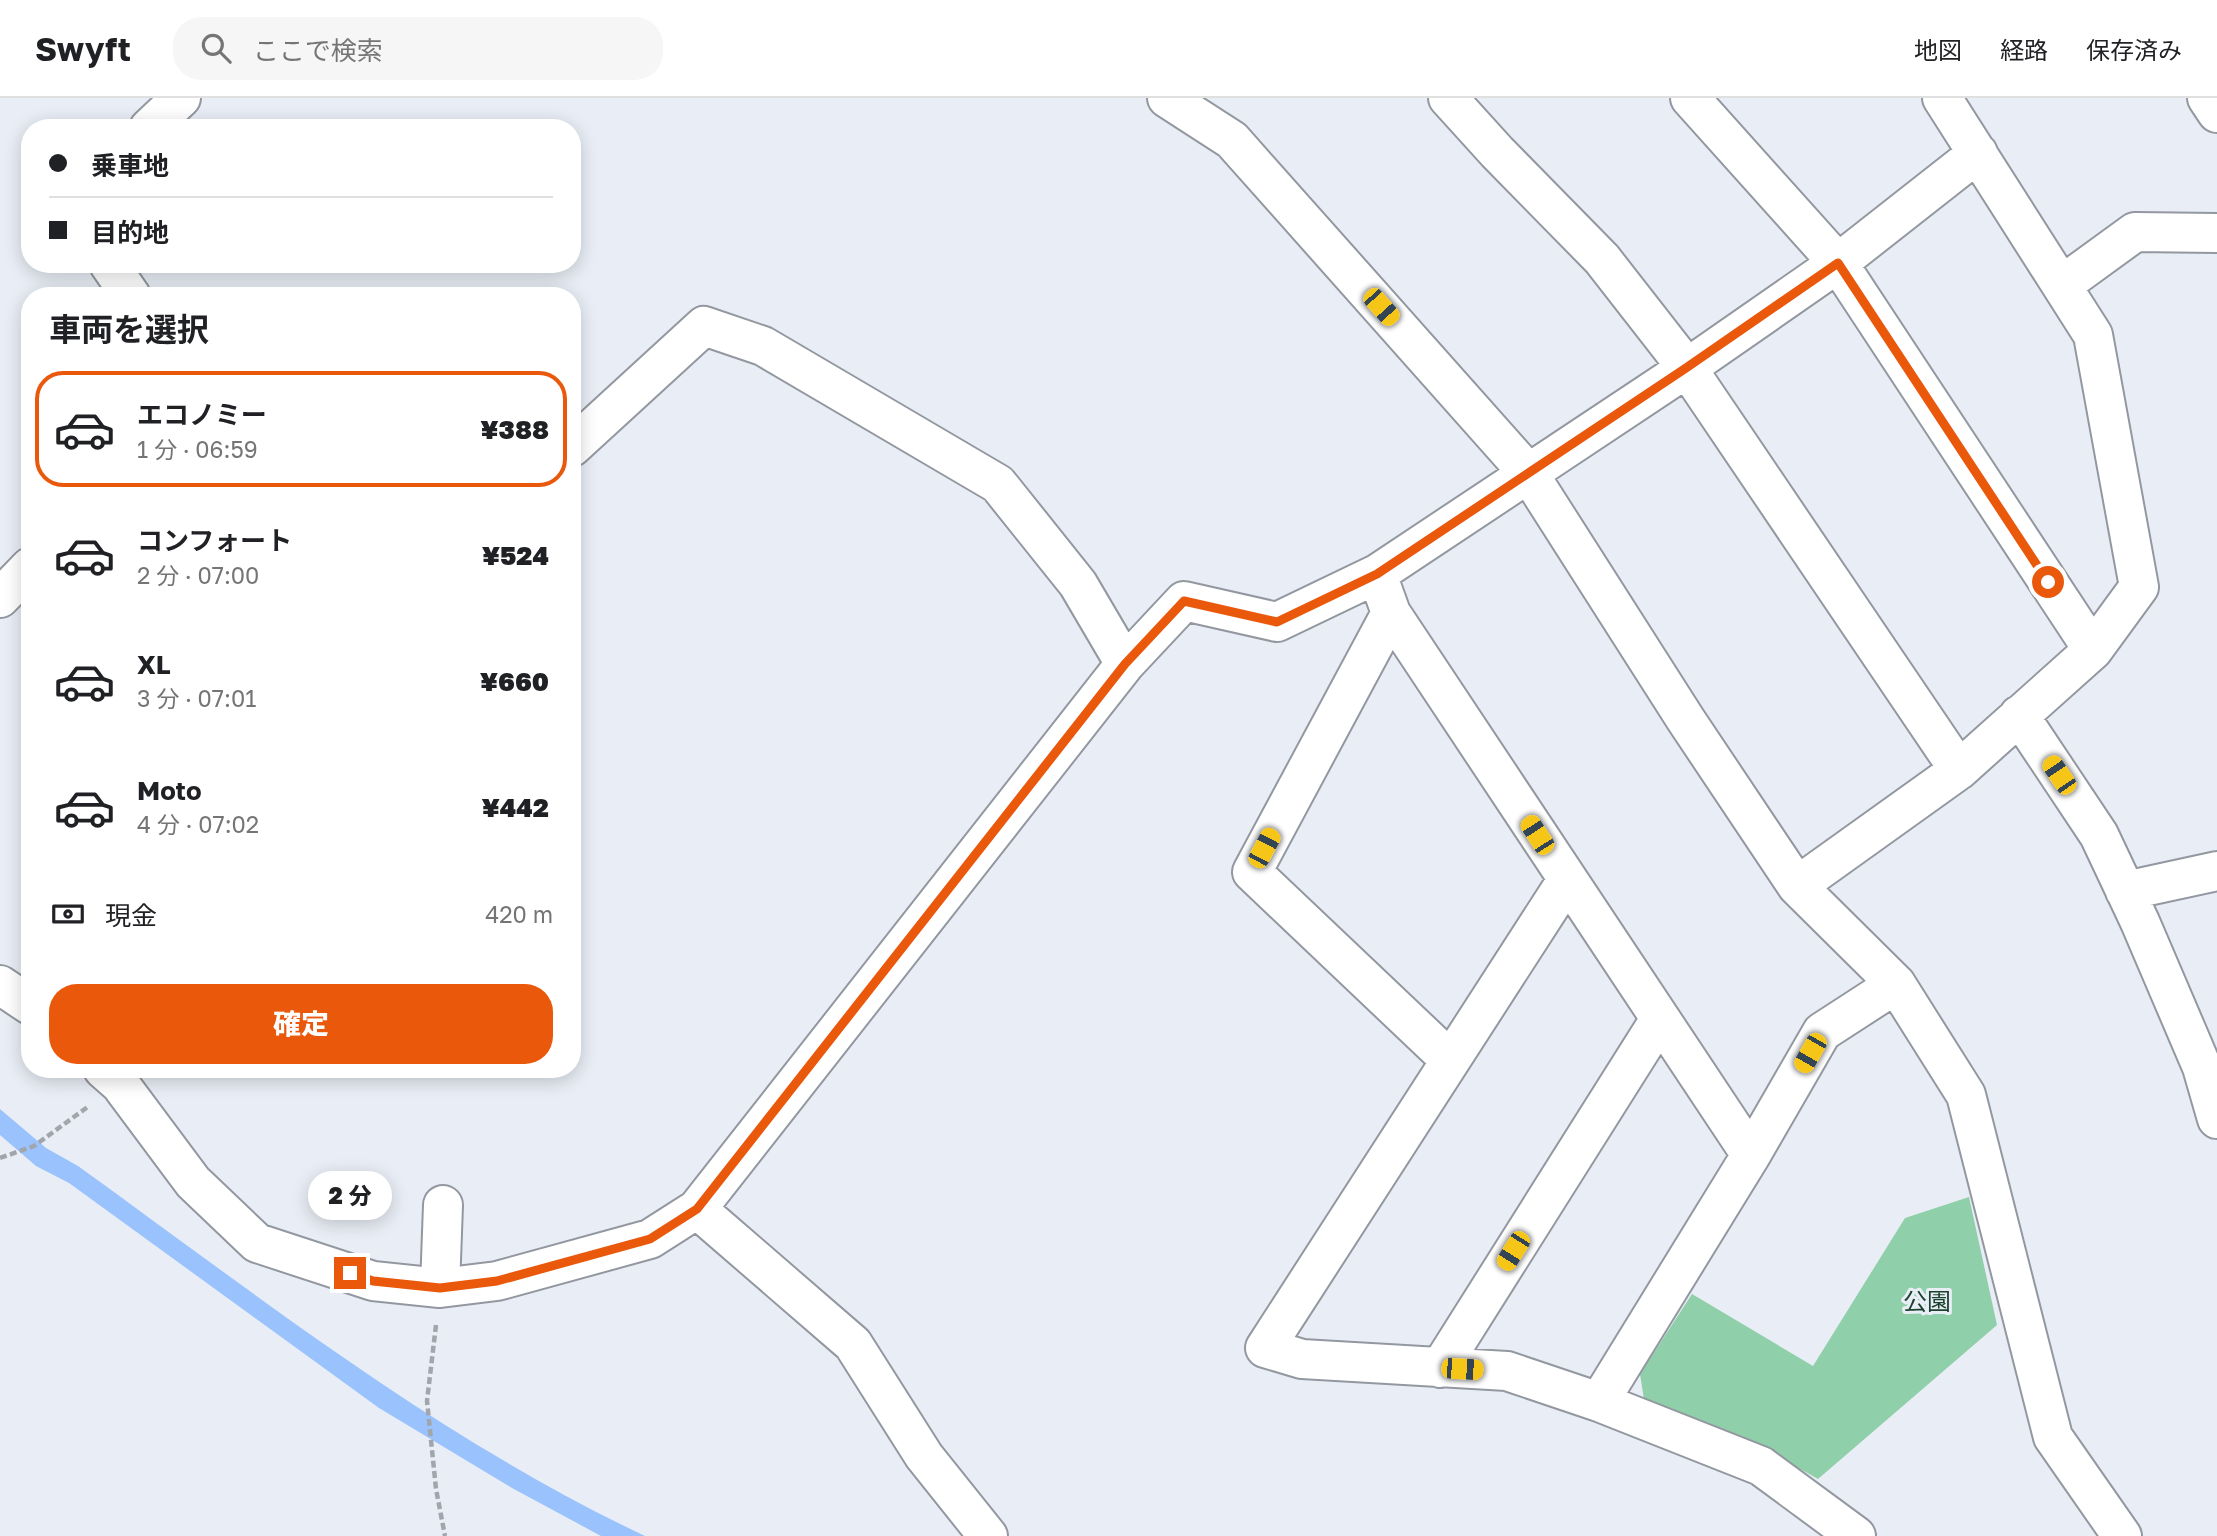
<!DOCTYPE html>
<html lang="ja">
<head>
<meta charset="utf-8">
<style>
  body { margin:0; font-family:"Golos Text","Noto Sans JP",sans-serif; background:#f6f6f6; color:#202124; height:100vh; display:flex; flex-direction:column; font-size:26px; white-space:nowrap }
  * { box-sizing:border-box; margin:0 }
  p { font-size:23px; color:#757577 }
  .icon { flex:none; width:38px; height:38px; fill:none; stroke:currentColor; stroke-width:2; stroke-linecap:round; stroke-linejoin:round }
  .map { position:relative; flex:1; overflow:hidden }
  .panel { position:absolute; left:21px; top:189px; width:560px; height:791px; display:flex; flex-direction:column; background:#fff; border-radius:28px; box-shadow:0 4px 18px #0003 }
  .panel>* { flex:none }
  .banner { position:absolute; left:21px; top:21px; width:560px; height:154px; border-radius:28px; box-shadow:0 4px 18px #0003; display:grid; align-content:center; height:154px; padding:0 28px; background:#fff }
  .end { position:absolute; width:32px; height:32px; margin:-16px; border:9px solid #ea580c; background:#fff; box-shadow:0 0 0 4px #fff }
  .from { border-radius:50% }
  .bubble { position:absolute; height:49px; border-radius:24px; background:#fff; box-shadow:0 4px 18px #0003; font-size:23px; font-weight:800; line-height:49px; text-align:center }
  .car { position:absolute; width:21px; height:42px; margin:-21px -10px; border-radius:9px; box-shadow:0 0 5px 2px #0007; background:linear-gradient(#f5c518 24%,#345 0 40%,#f5c518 0 76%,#345 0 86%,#f5c518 0) }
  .banner b { display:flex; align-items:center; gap:24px; height:66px; font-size:26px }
  .banner b+b { border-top:2px solid #e0e0e0 }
  .banner i { width:18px; height:18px; background:#202124 }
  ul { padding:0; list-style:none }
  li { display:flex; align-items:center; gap:21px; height:116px; margin:0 14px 10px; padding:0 14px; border:4px solid transparent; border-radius:28px }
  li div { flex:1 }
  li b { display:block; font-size:26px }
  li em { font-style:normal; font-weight:800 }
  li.on { border-color:#ea580c }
  li>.icon { width:63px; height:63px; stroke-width:1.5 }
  h2 { padding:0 28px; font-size:32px; line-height:84px }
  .pay { display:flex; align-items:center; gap:18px; height:77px; padding:0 28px; font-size:26px }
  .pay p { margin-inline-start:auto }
  .action { display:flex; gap:14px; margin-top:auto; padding:14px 28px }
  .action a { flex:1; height:80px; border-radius:28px; background:#ea580c; color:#fff; font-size:28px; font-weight:800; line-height:80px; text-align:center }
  header { display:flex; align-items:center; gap:42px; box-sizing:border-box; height:98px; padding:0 35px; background:#fff; border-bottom:2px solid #e0e0e0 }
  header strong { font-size:33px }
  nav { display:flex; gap:38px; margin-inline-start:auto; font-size:24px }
  .search { width:490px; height:63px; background:#f6f6f6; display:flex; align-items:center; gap:18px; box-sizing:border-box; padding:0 24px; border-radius:28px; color:#757577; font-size:26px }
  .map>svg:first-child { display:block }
  .green { fill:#8fcfa9 }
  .water { fill:#9ac2fc }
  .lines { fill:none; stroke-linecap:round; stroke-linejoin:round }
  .minor-casing { stroke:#9398a0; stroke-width:42 }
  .path { stroke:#a1a5ac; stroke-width:4.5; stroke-dasharray:7 3.5; stroke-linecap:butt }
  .minor { stroke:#fff; stroke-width:38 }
  .route { stroke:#ea580c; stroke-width:9 }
  .labels { text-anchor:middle; stroke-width:6; stroke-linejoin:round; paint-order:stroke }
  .park-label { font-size:24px; fill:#1a422c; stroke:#e9eef6 }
</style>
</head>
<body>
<header>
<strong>Swyft</strong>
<div class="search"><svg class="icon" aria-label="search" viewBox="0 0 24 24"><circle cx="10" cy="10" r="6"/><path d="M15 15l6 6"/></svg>ここで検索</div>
<nav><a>地図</a><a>経路</a><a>保存済み</a></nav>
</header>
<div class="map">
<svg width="2217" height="1438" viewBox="0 0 2217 1438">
  <rect width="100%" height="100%" fill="#e9eef6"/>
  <path class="green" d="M1969,1099L1997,1227L1818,1381L1743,1339L1645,1308L1640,1276L1692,1196L1813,1268L1905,1120Z"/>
  <path class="water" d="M0,1011L46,1050L78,1068C261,1200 440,1341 645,1438H601L512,1390L379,1310L69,1085L36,1068L0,1037Z"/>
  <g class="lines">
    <g class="minor-casing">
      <path id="minor" d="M1167,0L1232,42L1529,376L1686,622L1797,788L1896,886L1966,997L2053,1339L2122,1438
        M1448,0L1497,54L1602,161L1687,270L1959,672
        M1690,0L1838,165L2093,552
        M2207,0L2217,15
        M149,30L181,0
        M109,166L131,198
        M2062,187L2135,134L2217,135
        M572,349L704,228L763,248L998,386L1078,486L1125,566
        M1377,476L1391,515L1751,1057
        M0,500L30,469
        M1391,515L1252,774L1449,961
        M2019,617L2099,737L2140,824L2202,969L2217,1021
        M1567,782L1265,1250L1302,1261L1507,1273L1599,1304L1761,1368L1856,1438
        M1797,788L1959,672L2093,552L2139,489L2093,237L1942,0
        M2125,793L2217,773
        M0,887L30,907
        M103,971L120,986L193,1084L257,1145L373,1183L440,1190L497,1183L650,1141L697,1111L1125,566L1184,503L1277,524L1377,476L1687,270L1838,165L1978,55
        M697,1111L853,1246L924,1358L988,1438
        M440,1190L443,1107
        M1440,1270L1660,921
        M1599,1304L1751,1057L1822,934L1896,886"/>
    </g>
    <path class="path" d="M0,1060L34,1048L89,1008
      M436,1227L427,1303L436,1391L445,1438"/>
    <use href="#minor" class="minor"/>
  </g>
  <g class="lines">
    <path class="route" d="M350,1175L373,1183L440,1190L497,1183L650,1141L697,1111L1125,566L1184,503L1277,524L1377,476L1686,270L1838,165L2048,484"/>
  </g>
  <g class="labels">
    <g class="park-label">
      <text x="1927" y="1212">公園</text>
    </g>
  </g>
</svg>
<i class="end from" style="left:2048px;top:484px"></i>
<i class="end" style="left:350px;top:1175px"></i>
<div class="bubble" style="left:308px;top:1073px;width:84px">2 分</div>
<i class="car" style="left:1381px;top:209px;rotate:138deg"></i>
<i class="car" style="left:2059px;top:677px;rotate:326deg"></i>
<i class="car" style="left:1537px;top:737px;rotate:327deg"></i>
<i class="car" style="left:1264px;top:750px;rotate:28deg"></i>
<i class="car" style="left:1810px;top:955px;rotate:210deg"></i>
<i class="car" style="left:1513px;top:1153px;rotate:212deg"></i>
<i class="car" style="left:1462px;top:1271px;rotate:93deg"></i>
<div class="banner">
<b><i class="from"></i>乗車地</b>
<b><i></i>目的地</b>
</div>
<section class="panel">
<h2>車両を選択</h2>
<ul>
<li class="on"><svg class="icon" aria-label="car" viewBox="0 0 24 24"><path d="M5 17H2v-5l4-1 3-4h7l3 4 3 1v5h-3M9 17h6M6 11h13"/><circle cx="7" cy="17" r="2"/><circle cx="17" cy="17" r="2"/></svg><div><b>エコノミー</b><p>1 分 · 06:59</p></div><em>¥388</em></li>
<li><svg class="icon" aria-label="car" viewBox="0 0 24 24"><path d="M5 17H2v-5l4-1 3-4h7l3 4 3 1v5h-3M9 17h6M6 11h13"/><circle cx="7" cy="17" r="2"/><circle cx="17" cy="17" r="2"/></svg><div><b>コンフォート</b><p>2 分 · 07:00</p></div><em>¥524</em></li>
<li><svg class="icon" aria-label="car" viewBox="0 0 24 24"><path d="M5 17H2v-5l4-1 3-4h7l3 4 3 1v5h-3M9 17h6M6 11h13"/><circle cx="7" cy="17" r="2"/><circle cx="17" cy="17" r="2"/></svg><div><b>XL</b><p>3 分 · 07:01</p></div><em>¥660</em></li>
<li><svg class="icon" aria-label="car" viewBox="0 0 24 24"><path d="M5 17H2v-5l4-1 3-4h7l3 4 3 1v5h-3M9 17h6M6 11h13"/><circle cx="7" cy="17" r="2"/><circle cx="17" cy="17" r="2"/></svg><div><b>Moto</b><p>4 分 · 07:02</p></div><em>¥442</em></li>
</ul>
<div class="pay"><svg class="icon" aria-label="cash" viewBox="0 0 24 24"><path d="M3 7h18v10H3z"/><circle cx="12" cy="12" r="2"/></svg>現金<p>420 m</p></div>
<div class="action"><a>確定</a></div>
</section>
</div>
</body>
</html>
